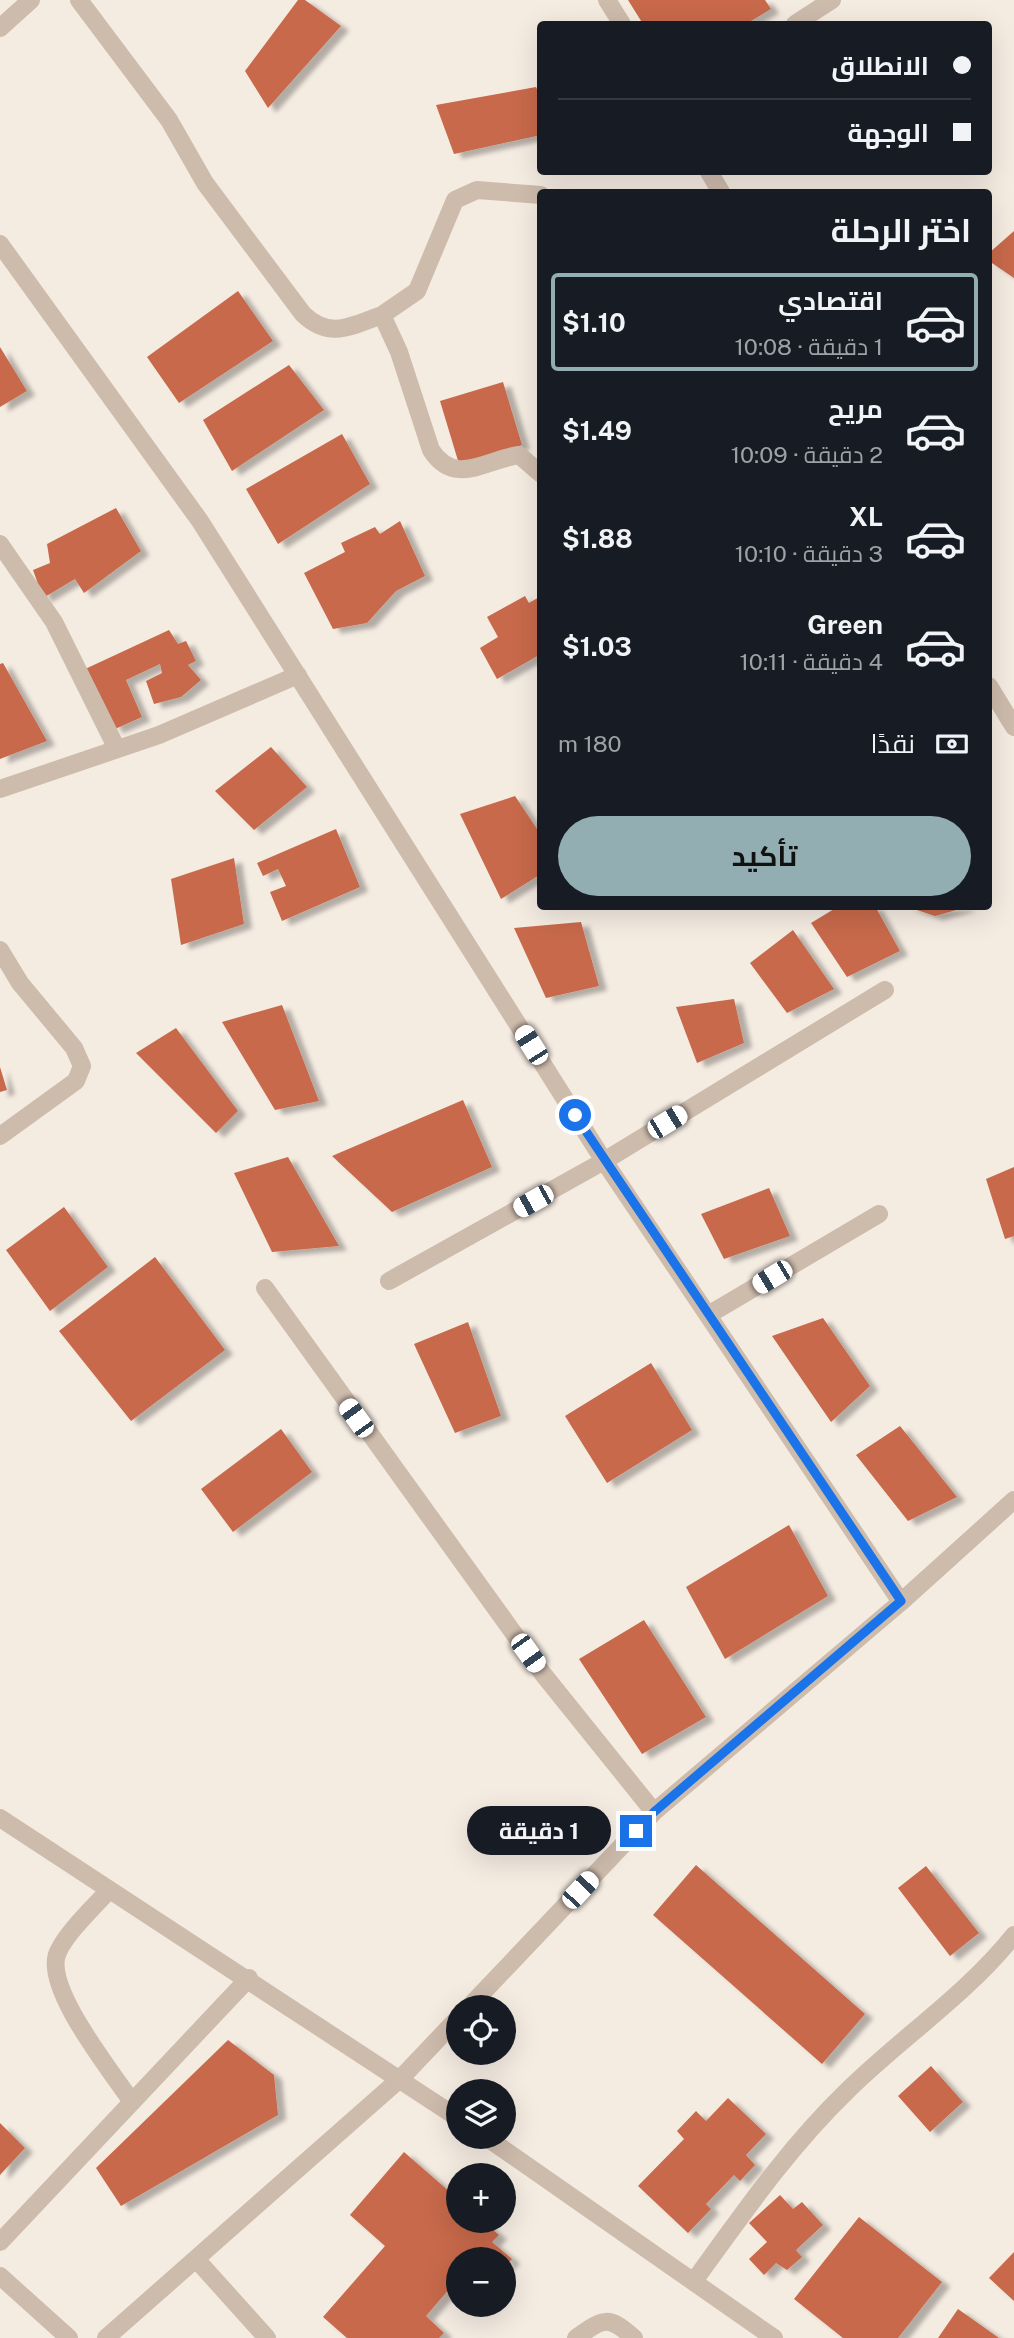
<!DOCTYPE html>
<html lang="ar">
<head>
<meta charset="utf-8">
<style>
  body { margin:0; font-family:"Public Sans",Cairo,sans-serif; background:#242831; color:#f1f3f6; direction:rtl; height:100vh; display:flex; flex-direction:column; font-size:26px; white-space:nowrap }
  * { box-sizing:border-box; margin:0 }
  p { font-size:23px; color:#9ea1a6 }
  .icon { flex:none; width:38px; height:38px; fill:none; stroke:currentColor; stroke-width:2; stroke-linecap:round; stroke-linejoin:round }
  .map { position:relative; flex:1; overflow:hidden; direction:ltr }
  .sheet { position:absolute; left:537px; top:189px; width:455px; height:721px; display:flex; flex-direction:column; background:#171b24; border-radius:7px; box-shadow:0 7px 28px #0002; direction:rtl }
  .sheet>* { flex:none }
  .guide { position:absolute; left:537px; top:21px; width:455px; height:154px; border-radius:7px; box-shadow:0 7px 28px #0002; direction:rtl; display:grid; align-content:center; height:154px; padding:0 21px; background:#171b24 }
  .tools { position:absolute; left:446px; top:1995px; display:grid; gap:14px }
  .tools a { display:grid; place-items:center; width:70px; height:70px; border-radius:50%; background:#171b24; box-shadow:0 7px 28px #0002; font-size:35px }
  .end { position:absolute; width:32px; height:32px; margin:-16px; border:9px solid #1a73e8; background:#fff; box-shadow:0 0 0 4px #fff }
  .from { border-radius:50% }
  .bubble { position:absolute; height:49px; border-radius:24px; background:#171b24; box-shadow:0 7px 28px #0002; font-size:23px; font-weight:700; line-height:49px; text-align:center; direction:rtl }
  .car { position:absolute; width:21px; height:42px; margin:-21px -10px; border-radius:9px; box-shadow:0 0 5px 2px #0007; background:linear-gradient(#fff 24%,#345 0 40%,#fff 0 76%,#345 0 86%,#fff 0) }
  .guide b { display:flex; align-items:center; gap:24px; height:66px; font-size:26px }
  .guide b+b { border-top:2px solid #363941 }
  .guide i { width:18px; height:18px; background:#f1f3f6 }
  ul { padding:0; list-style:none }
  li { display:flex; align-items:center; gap:21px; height:98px; margin:0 14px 10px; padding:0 7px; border:4px solid transparent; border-radius:7px }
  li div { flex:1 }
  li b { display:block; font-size:26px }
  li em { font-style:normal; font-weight:700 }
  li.selected { border-color:#92aeb2 }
  li>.icon { width:63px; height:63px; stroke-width:1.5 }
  h2 { padding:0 21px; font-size:32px; line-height:84px }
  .pay { display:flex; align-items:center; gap:18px; height:77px; padding:0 21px; font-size:26px }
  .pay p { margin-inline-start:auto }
  .cta { display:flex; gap:14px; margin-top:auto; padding:14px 21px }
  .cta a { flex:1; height:80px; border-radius:42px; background:#92aeb2; color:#111; font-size:28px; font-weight:700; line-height:80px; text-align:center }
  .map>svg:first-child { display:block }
  .building { fill:#c8694b; filter:url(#shadow) }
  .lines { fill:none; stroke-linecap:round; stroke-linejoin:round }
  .service { stroke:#cdbbac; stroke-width:18 }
  .minor { stroke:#cdbbac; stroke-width:18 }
  .tertiary { stroke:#cdbbac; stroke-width:18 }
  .route { stroke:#1a73e8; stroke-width:9 }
</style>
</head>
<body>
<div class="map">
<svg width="1014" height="2338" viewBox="0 0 1014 2338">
  <defs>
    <filter id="shadow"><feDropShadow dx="8" dy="4.5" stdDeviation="2" flood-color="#0004"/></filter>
  </defs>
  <rect width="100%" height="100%" fill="#f4ebe1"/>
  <path class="building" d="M298,0H305L341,26L268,108L245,71Z
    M628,0H765L771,9L746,24H643Z
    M536,87L541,97V135L454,154L436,105Z
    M1014,231V278L989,261V253Z
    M238,291L273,341L179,403L147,357Z
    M0,347L27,391L0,407Z
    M289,365L324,410L232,471L203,420Z
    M503,382L522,445L459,464L440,401Z
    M342,434L370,484L278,544L246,489Z
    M116,508L141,551L84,593L75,579L43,598L33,570L50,563L47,544Z
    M400,521L425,576L396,591L367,623L333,629L304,573L345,552L341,543L375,527L380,534Z
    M525,596L529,603L541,596V654L497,679L480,648L498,637L487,617Z
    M169,630L178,644L186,641L196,661L188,665L201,680L181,697L154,704L146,681L162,673L160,664L126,680L142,717L115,729L83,670Z
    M3,663L47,741L0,759V664Z
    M271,747L307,787L254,830L215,791Z
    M515,796L541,835V874L501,899L460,814Z
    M336,829L360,887L282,921L270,892L286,886L278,869L263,876L257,863Z
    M234,858L244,924L181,945L171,879Z
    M839,906H875L900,951L847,977L811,923Z
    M905,906H967V907L935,916Z
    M581,922L599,986L546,998L514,928Z
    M793,930L834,989L787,1013L750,963Z
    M734,999L744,1043L697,1063L676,1007Z
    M282,1005L319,1101L275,1110L222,1022Z
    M176,1028L238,1111L216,1133L136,1053Z
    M0,1067L7,1090L0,1092Z
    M463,1100L492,1167L392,1212L332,1156Z
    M288,1157L339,1246L272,1252L234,1173Z
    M1014,1167V1236L1005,1239L986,1179Z
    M769,1188L790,1236L724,1259L701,1214Z
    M64,1207L108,1267L50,1311L6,1250Z
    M155,1257L225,1350L131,1421L59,1331Z
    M823,1318L870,1386L831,1422L772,1336Z
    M468,1322L501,1416L455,1433L414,1344Z
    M651,1363L692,1430L607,1483L565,1416Z
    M900,1426L957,1497L908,1521L856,1455Z
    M281,1429L312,1472L233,1532L201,1489Z
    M789,1525L828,1596L725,1659L686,1587Z
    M644,1620L706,1717L642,1754L579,1659Z
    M696,1865L865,2014L822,2064L653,1915Z
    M926,1866L979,1933L950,1956L898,1888Z
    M228,2040L274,2075L278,2115L121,2206L96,2168Z
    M931,2066L963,2102L930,2132L898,2096Z
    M728,2098L766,2134L746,2155L755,2165L740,2181L734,2175L706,2204L711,2209L688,2233L638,2186L684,2139L677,2131L696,2111L706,2121Z
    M0,2123L25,2148L0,2175Z
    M404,2152L458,2199V2221H483L499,2235L492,2242L512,2259L504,2268V2259H458V2294L451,2287L426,2316L444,2333L439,2338H347L323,2317L385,2246L350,2215Z
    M780,2195L793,2209L802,2202L823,2225L796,2250L802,2257L787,2270L776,2263L764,2275L749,2259L767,2242L749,2223Z
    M859,2217L942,2282L898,2338H843L794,2299Z
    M1014,2252V2301L989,2278Z
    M958,2309L999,2338H938Z"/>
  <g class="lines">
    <path class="service" d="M708,1315L879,1214
      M109,1890C94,1907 67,1932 58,1952C42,1986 112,2072 132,2102
      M576,2338C604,2318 608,2315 634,2338"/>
    <path class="minor" d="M79,0L169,120L205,183L303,314C330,340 351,326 382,315L399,352L431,450C455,487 485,460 519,455L541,474
      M607,0L622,24
      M795,24L832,0
      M709,172L721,192
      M0,244L200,521L604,1161L901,1602
      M382,315L417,291L455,200L477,190L541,195
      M0,544L54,622L117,749
      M989,686L1014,727
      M0,789L159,735L298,675
      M0,950L20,983L74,1048L82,1066L76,1081L0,1136
      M389,1281L604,1161L885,990
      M265,1288L543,1674L654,1812
      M469,2007L654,1812L901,1602L1014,1500
      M0,2242L249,1978
      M196,2259L267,2338
      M694,2281C742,2215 788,2148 847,2091C902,2037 966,1995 1014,1935
      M106,2338L401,2078L458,2018"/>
    <path class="tertiary" d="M0,28L31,0
      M0,1818L458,2118
      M486,2137L774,2338
      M0,2276L69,2338"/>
  </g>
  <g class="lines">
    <path class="route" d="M575,1115L901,1601L654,1812L636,1831"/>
  </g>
</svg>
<div class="tools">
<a><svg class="icon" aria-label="locate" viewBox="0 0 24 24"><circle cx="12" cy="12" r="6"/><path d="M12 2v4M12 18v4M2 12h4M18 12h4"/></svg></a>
<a><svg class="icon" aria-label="layers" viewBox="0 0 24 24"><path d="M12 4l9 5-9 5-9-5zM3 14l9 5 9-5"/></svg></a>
<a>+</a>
<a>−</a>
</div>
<i class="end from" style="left:575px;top:1115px"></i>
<i class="end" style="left:636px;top:1831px"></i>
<div class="bubble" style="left:467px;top:1806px;width:144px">1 دقيقة</div>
<i class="car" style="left:531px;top:1045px;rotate:328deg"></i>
<i class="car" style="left:667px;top:1122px;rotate:59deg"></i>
<i class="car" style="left:533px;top:1201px;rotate:241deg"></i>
<i class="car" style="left:772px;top:1277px;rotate:239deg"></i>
<i class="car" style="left:356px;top:1418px;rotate:324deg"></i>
<i class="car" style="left:528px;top:1653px;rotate:144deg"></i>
<i class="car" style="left:580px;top:1890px;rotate:43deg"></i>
<div class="guide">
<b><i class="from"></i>الانطلاق</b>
<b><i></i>الوجهة</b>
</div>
<section class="sheet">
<h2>اختر الرحلة</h2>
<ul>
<li class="selected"><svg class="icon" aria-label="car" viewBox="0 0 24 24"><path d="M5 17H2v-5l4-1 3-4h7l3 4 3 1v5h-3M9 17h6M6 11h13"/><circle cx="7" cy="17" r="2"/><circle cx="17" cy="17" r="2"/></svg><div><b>اقتصادي</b><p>1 دقيقة · 10:08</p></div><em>$1.10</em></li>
<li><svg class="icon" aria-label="car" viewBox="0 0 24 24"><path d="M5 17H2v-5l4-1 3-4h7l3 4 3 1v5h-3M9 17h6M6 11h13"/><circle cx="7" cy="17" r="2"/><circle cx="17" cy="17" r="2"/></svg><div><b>مريح</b><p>2 دقيقة · 10:09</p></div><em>$1.49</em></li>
<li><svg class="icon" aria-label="car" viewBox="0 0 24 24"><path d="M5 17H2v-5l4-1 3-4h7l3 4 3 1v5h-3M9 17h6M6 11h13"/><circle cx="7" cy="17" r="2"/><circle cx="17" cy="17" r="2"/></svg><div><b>XL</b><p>3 دقيقة · 10:10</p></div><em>$1.88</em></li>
<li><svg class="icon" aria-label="car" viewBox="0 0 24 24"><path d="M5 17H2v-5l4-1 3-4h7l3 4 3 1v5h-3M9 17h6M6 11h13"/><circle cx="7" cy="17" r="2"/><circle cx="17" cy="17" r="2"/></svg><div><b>Green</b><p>4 دقيقة · 10:11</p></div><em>$1.03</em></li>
</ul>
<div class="pay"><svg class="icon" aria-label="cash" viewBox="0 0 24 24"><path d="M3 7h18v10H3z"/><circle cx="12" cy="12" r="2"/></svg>نقدًا<p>180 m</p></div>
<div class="cta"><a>تأكيد</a></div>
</section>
</div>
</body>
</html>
